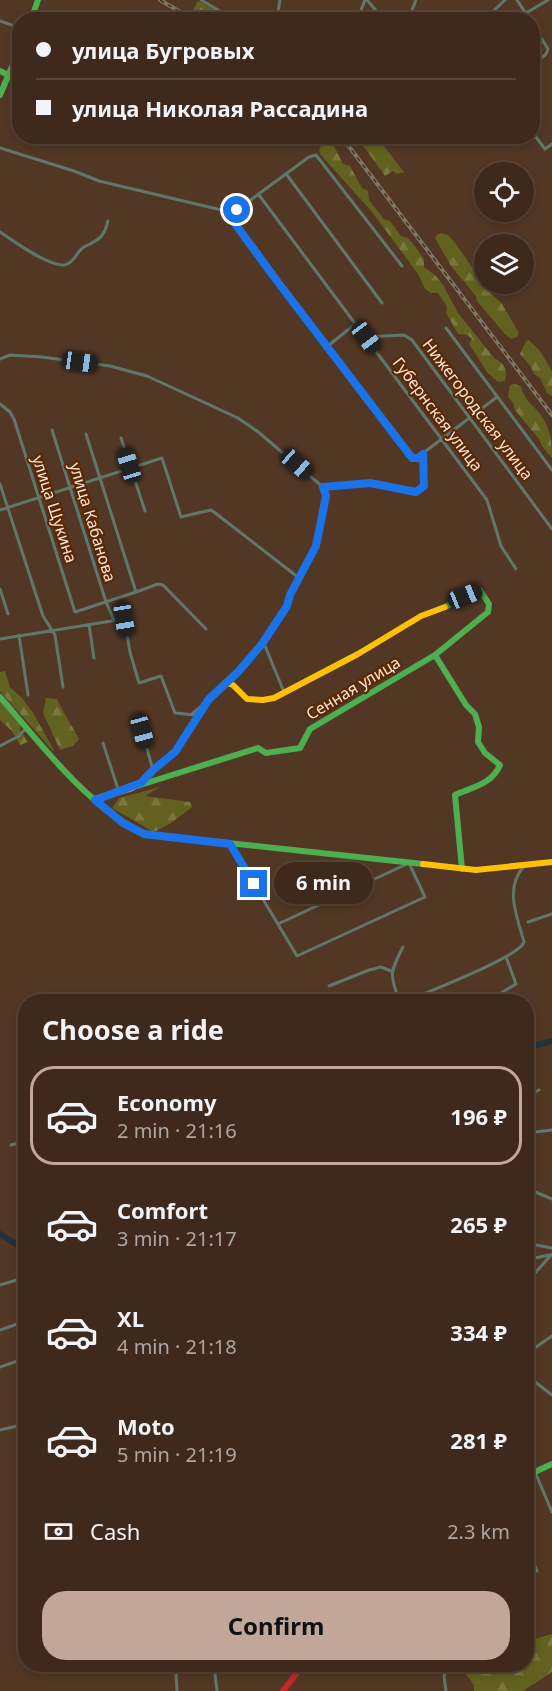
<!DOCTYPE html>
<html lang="en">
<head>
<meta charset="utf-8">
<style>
  body { margin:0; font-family:"Noto Sans",sans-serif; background:#453125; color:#f1f3f6; height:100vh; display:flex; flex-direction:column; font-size:22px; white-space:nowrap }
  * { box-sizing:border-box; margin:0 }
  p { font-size:20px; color:#ada6a3 }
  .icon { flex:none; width:33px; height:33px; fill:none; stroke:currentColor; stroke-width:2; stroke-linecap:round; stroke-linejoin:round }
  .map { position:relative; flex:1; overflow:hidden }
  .details { position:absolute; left:18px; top:994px; width:516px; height:678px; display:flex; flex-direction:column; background:#3e291c; border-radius:24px; box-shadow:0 3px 9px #0003,0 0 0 2px #57453b }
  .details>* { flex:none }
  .hud { position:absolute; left:12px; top:12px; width:528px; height:132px; border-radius:24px; box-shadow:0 3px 9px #0003,0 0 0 2px #57453b; display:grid; align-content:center; height:132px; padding:0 24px; background:#3e291c }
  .buttons { position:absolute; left:474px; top:162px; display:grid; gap:12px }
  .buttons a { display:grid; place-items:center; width:60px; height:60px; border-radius:50%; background:#3e291c; box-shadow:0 3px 9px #0003,0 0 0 2px #57453b; font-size:30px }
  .end { position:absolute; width:27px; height:27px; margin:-14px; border:8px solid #1a73e8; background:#fff; box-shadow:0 0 0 3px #fff }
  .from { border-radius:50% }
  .bubble { position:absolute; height:42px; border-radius:21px; background:#3e291c; box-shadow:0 3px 9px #0003,0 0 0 2px #57453b; font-size:20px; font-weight:700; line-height:42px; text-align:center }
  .car { position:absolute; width:18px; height:36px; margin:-18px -9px; border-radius:8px; box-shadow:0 0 4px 2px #0007; background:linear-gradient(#222 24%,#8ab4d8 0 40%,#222 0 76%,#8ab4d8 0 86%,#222 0) }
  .hud b { display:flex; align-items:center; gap:21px; height:57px; font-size:22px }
  .hud b+b { border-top:2px solid #57453b }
  .hud i { width:15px; height:15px; background:#f1f3f6 }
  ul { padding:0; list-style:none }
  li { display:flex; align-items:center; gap:18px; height:99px; margin:0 12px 9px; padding:0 12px; border:3px solid transparent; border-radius:24px }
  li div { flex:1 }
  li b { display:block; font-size:22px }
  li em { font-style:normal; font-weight:700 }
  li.on { border-color:#c0a799 }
  li>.icon { width:54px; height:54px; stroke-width:1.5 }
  h2 { padding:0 24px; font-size:27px; line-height:72px }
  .pay { display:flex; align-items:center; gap:15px; height:66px; padding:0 24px; font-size:22px }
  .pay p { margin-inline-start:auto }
  .primary-button { display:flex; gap:12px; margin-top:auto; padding:12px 24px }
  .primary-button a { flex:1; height:69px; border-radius:24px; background:#c0a799; color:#111; font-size:24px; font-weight:700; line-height:69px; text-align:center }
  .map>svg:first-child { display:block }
  .forest { fill:url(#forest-firs) }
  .garden { fill:url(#garden-dots) }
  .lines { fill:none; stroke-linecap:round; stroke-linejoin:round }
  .river { stroke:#223239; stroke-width:6 }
  .street { stroke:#60786c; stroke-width:3 }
  .fast { stroke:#4caf50; stroke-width:6 }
  .slow { stroke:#ffc107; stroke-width:6 }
  .jam { stroke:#c62828; stroke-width:6 }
  .rail-casing { stroke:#79786c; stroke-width:4 }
  .rail { stroke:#5a2904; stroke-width:1.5; stroke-dasharray:4.5; stroke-linecap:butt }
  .route { stroke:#1a73e8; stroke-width:8 }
  .labels { text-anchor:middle; stroke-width:4.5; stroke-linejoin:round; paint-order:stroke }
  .street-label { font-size:16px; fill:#fce4d7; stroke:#5a2904 }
</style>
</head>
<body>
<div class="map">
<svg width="552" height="1691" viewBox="0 0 552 1691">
  <defs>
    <pattern id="forest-firs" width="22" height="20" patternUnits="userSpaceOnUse" patternTransform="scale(1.5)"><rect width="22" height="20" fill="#62611f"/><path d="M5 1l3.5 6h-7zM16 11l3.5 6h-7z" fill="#79783f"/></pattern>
    <pattern id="garden-dots" width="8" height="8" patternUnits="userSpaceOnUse" patternTransform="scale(1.5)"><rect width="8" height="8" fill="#62611f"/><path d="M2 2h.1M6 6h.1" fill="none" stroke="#79783f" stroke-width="1.8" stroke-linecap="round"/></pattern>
  </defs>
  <rect width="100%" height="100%" fill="#523725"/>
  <path class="forest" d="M357,137H377L404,172L397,174L393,171L385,176Z
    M328,143L334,146L343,164L350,166L362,188L368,191L369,200L380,214L384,219L390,221L401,236L408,238L417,249L424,259V267L436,276L443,285L458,313L495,359C504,362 508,371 505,381L498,382L487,372L469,344L472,339L467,335L458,334L446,313L447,307L438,293H431L425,289L418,274L372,212L320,154L319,150L322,145Z
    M441,233L448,235L456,244L487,289L502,304L519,333L517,337L511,339L504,333L477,301L476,296L451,266L435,238L437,235Z
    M529,340L540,351L552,371V396L547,393L540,378L534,374L531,367L520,354L526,341Z
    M514,384L521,386C523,400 535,406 542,417C551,430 552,442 552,458L542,446L539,439L515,410L513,403L508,397L510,385Z
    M5,671L10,687L22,698L33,713L54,750L53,751L0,691V672Z
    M46,698L57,699C63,713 72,725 79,739L73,746L60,750L43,713Z
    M0,700L21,723L20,730L28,742L20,745L12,731L0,720Z
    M160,787L145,796L190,802L192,807L171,823L154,832L112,808L119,798Z
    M552,1634V1672L523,1691H474V1685L460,1666L526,1665L527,1635L531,1640Z"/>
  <path class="garden" d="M198,1L231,19H203L191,13Z"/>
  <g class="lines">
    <path class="river" d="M526,1048L552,1041
      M0,1234L21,1247L26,1246"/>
    <path class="street" d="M201,0L235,20
      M367,0L384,20
      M517,0L530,20
      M526,13L548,0
      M275,20L278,12L280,0
      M365,20L360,13L365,0
      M408,20L416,0
      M484,20L505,0
      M0,21L20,28
      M532,23L548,49L546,54L532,66
      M532,132L545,149L552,144
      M0,148L74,171L99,181L230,212L237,210L309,157L316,155L402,266
      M287,175L382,303
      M259,195L487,500L501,546L516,569
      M231,213L233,221L277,281L412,458L418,457L497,397
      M0,232C12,240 54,271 67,264C75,261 77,251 84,247C98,240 104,238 108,221
      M446,328L552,470
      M366,337L404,335L412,340L552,529
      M328,346L355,324
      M0,359L10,355L42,357L110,366L147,376L238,418L257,431L323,487L370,483L416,492L424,486L423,454
      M0,404L10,412L14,419L75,612L136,592L86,434
      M52,430L106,602L114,620
      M121,438L145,511
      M0,484L43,616L55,635L63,687
      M0,510L162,458L181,517L211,510L214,512L299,578
      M0,589L8,614
      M136,592L158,584L163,585L206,629
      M89,625L94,658
      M19,635L28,695
      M0,639L124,619L130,652L139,683L161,676L175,713L196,715L197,718
      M263,641L284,692
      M192,714L206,702
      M142,731L153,770
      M103,743L119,792
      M0,746L19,736L27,727
      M230,844L297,956L425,897L409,863L278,924
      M528,922L552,914
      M329,986L369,970L381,967L391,971
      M400,1002C389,975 390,972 403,947
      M405,1002C424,993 520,957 524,942C517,916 504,889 524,866
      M486,1002L516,984L506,957
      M526,1096L539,1090
      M526,1133L552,1130
      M11,1145L26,1141
      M526,1188L552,1199
      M526,1243L552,1248
      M526,1260L549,1255
      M526,1283L552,1254
      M0,1285L26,1277
      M0,1330L26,1321
      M526,1354L552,1336
      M0,1367L26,1358
      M526,1375L552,1395
      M0,1430L26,1424
      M535,1472L552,1512
      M526,1546L537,1571
      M214,1665L217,1691
      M176,1673L177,1691
      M446,1691L444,1676L449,1665"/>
    <path class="fast" d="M31,20L38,0
      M0,71L8,75
      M0,95L20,48
      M435,655L466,705L475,714L479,727L478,742L485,753L500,765C492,784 473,787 455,795L462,869
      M0,697C43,746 85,804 144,834L423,864
      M137,786L258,748L266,753L300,748L310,729L435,655L488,612L489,604L480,590L445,607
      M526,1476L552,1464"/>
    <path class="slow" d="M227,683L233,685L247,699L263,700L274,698L358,654L421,616L445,607
      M95,799L132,788L141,783L153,770L175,752L209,699L238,672L262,643L287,606L290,595L316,546L326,496L323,487
      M423,864L476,870L552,862"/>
    <path class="jam" d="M283,1691L303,1665"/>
    <g class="rail-casing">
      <path id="rail" d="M160,0L194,20
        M341,136L552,415"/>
    </g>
    <use href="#rail" class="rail"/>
  </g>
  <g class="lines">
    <path class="route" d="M237,210L230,212L233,221L277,281L412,458H418L423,454L424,486L416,492L370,483L323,487L326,496L316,546L290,595L287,606L262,644L238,672L209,699L175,752L153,770L141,783L95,800L123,823L144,834L230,844L254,884"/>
  </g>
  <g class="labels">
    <g class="street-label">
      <text transform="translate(478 409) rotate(53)" y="6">Нижегородская улица</text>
      <text transform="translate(438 414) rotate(53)" y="6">Губернская улица</text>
      <text transform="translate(55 509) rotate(72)" y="6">улица Щукина</text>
      <text transform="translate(93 522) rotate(73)" y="6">улица Кабанова</text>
      <text transform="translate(353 688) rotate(-31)" y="6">Сенная улица</text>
    </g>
  </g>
</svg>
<div class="buttons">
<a><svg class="icon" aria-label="locate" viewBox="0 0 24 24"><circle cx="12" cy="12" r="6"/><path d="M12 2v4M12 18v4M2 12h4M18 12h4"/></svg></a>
<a><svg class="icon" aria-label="layers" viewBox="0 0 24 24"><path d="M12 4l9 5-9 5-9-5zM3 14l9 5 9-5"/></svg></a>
</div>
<i class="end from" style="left:237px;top:210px"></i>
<i class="end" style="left:254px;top:884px"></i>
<div class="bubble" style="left:274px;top:862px;width:99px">6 min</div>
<i class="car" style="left:366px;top:337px;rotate:143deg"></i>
<i class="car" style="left:80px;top:362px;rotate:98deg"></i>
<i class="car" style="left:297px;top:464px;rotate:131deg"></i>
<i class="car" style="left:129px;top:465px;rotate:343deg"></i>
<i class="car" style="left:465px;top:596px;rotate:68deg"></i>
<i class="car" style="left:124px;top:619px;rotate:171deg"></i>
<i class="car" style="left:142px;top:731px;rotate:165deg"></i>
<div class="hud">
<b><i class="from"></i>улица Бугровых</b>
<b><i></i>улица Николая Рассадина</b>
</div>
<section class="details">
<h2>Choose a ride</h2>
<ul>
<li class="on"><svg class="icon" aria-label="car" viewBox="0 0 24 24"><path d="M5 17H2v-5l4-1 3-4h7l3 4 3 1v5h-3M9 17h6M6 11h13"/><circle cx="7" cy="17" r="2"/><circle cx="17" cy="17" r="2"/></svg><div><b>Economy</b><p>2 min · 21:16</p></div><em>196 ₽</em></li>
<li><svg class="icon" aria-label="car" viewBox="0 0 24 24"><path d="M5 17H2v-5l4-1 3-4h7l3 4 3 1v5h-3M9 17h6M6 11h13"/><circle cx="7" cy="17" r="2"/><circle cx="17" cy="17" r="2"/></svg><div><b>Comfort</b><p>3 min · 21:17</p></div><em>265 ₽</em></li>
<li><svg class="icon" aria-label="car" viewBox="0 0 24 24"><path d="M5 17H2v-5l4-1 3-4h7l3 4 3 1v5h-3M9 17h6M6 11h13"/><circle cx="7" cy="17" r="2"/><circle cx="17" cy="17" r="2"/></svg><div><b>XL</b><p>4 min · 21:18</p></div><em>334 ₽</em></li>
<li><svg class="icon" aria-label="car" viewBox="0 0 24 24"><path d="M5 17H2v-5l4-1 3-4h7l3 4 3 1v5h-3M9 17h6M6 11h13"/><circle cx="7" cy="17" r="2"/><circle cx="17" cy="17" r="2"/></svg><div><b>Moto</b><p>5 min · 21:19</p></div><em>281 ₽</em></li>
</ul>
<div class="pay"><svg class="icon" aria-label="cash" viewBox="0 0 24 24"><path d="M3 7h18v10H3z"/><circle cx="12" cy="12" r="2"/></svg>Cash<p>2.3 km</p></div>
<div class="primary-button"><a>Confirm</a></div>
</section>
</div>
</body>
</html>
